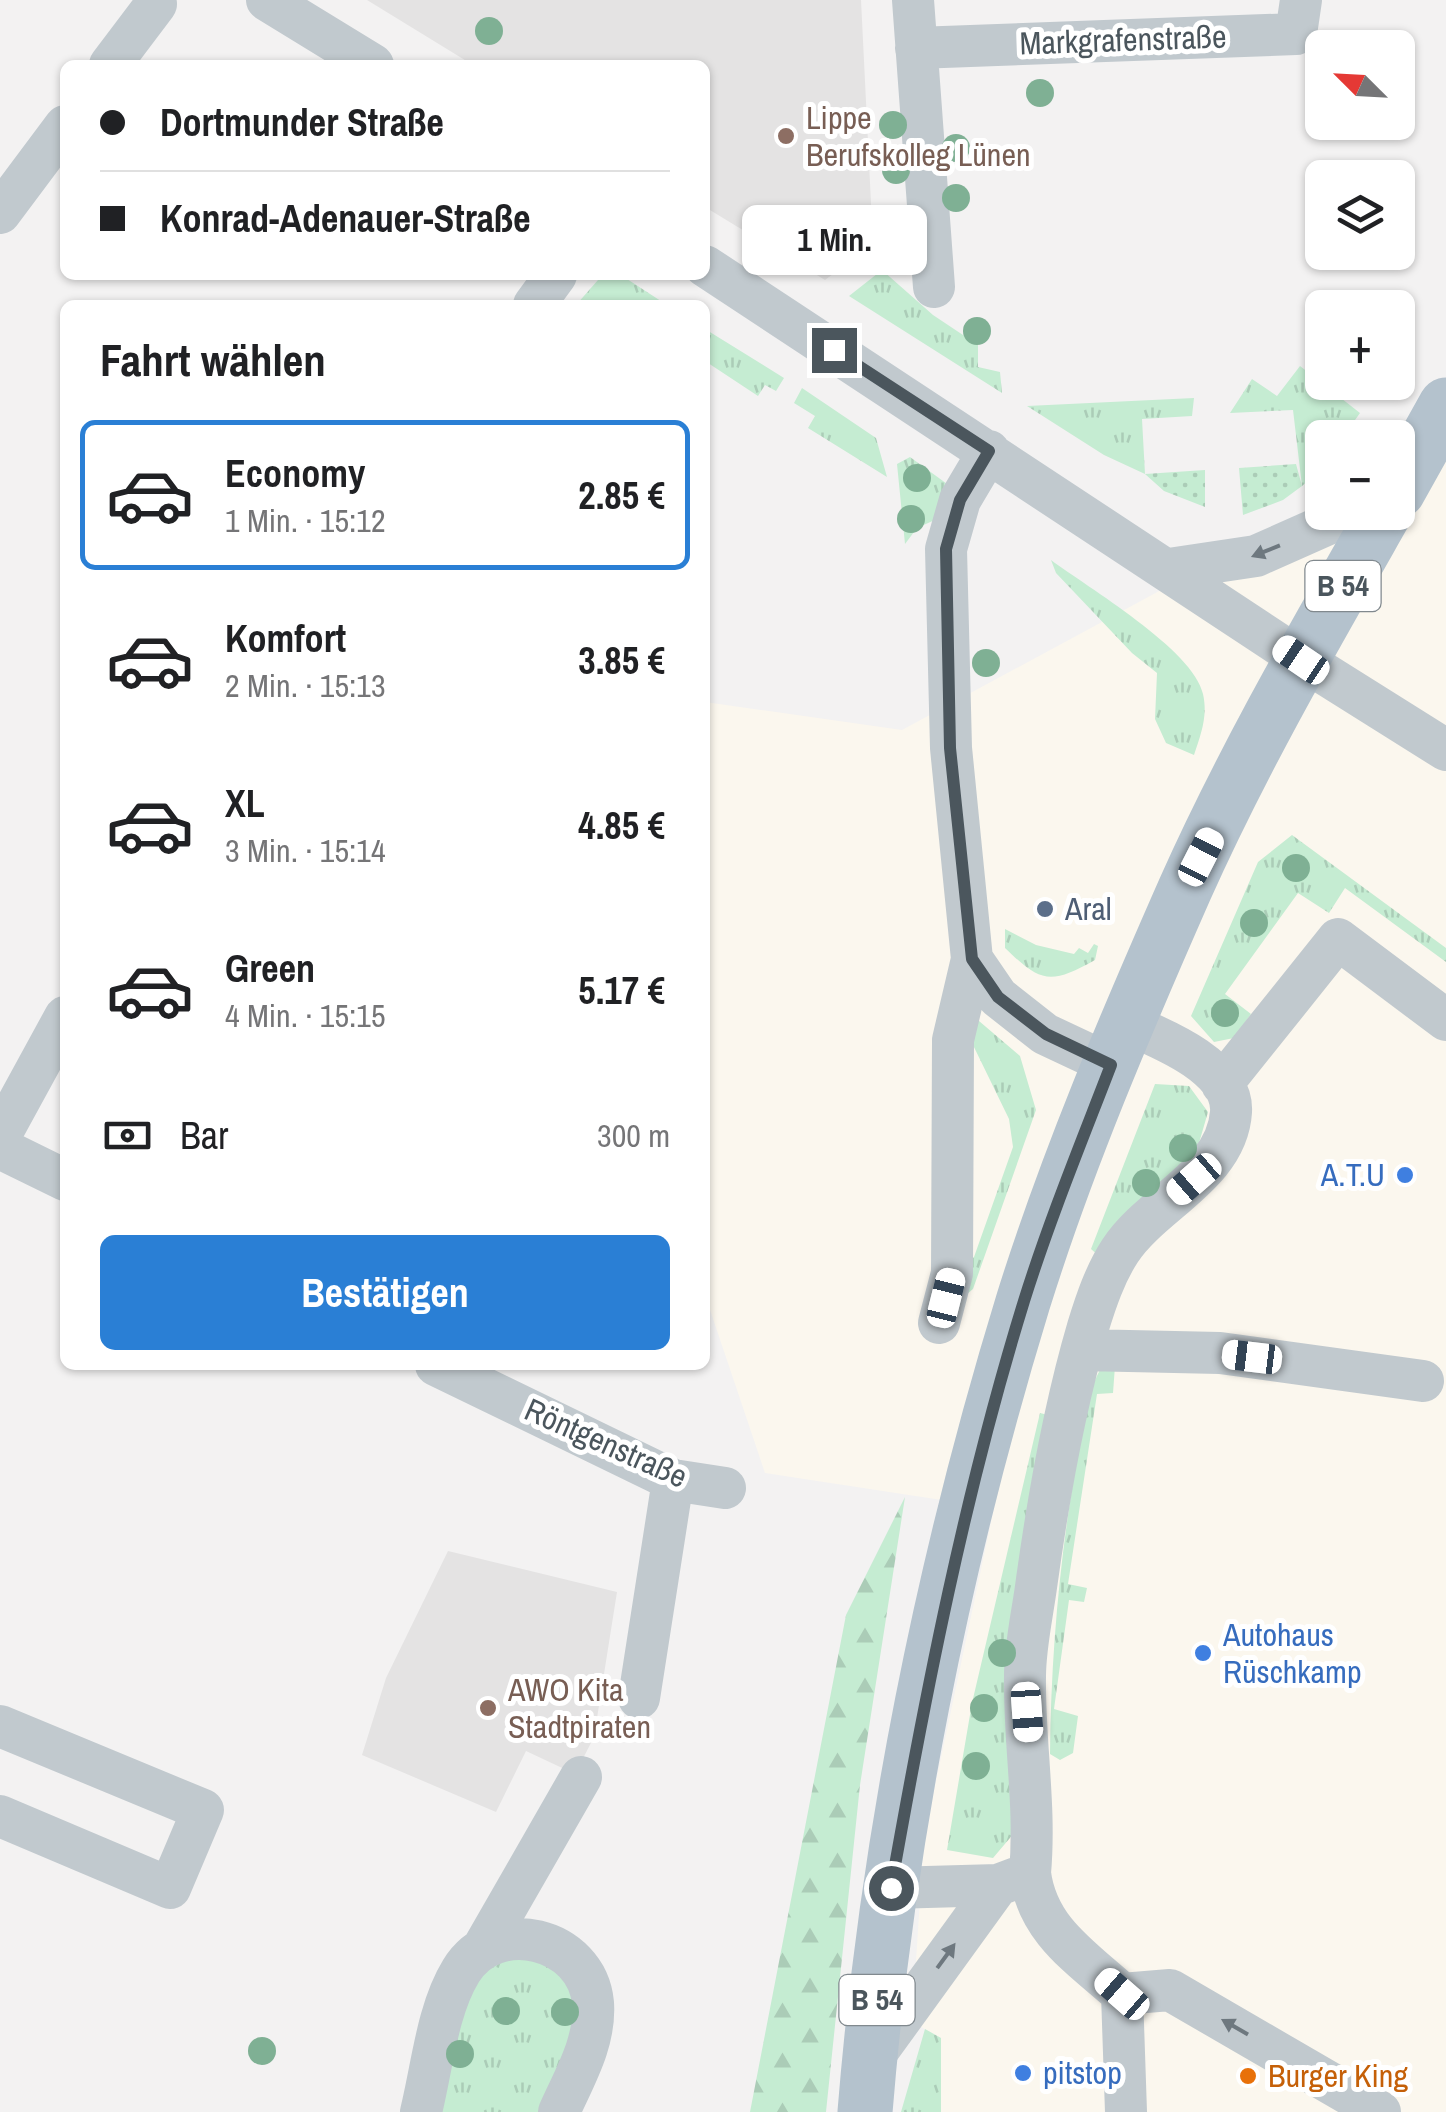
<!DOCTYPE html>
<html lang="de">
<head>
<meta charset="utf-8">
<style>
  body { margin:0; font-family:"Archivo Narrow",sans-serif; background:#f2f2f2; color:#202124; height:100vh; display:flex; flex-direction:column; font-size:38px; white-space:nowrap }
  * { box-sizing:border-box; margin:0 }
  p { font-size:32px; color:#757577 }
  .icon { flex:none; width:55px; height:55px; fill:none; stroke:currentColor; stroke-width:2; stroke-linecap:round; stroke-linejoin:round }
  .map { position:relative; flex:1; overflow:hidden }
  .panel { position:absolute; left:60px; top:300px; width:650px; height:1070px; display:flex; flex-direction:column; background:#fff; border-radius:15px; box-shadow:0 2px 8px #0004 }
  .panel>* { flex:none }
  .guide { position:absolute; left:60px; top:60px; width:650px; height:220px; border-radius:15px; box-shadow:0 2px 8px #0004; display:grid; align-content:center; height:220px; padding:0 40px; background:#fff }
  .needle { width:65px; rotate:294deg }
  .tools { position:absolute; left:1305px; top:30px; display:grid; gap:20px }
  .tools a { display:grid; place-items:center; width:110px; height:110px; border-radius:15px; background:#fff; box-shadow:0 2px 8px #0004; font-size:50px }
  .end { position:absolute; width:45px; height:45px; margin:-22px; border:12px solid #4b565d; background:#fff; box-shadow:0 0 0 5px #fff }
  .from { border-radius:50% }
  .bubble { position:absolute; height:70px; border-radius:15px; background:#fff; box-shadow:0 2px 8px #0004; font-size:32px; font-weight:800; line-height:70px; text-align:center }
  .car { position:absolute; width:30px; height:60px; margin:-30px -15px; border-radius:12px; box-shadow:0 0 8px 2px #0007; background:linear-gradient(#fff 24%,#345 0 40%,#fff 0 76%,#345 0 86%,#fff 0) }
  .guide b { display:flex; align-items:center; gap:35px; height:95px; font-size:38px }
  .guide b+b { border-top:2px solid #e0e0e0 }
  .guide i { width:25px; height:25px; background:#202124 }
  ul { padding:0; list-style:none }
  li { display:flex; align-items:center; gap:30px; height:150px; margin:0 20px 15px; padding:0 20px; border:5px solid transparent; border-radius:15px }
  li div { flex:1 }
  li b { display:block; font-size:38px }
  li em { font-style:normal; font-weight:800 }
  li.on { border-color:#2a7fd5 }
  li>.icon { width:90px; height:90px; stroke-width:1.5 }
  h2 { padding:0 40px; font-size:45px; line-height:120px }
  .pay { display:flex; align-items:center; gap:25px; height:110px; padding:0 40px; font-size:38px }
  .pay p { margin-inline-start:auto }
  .action { display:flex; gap:20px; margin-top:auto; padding:20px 40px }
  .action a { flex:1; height:115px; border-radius:15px; background:#2a7fd5; color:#fff; font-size:40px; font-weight:800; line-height:115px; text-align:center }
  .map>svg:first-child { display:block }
  .commercial { fill:#fbf7ee }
  .education { fill:#e4e3e3 }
  .grass { fill:url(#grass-tufts) }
  .forest { fill:url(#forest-firs) }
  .park { fill:url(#park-dots) }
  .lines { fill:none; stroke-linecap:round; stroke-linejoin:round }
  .minor { stroke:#c1c9ce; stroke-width:42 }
  .major { stroke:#b4c2cd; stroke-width:55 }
  .tree { fill:#7fb094 }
  .oneway { fill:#6e787f }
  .route { stroke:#4b565d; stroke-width:12 }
  .education-dot { fill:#8d6e63; stroke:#fff; stroke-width:4 }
  .service-dot { fill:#5c6f8a; stroke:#fff; stroke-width:4 }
  .shop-dot { fill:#3f7fe0; stroke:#fff; stroke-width:4 }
  .food-dot { fill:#e8710a; stroke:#fff; stroke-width:4 }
  .labels { text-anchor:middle; stroke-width:10; stroke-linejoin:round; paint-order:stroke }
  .shield { fill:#fff; stroke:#81898e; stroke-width:2.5 }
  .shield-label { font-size:30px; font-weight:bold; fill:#4b565d }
  .street-label { font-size:32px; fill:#4b565d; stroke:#fff }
  .education-label { font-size:32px; fill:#785e54; stroke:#fff; text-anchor:start }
  .service-label { font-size:32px; fill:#4e5e75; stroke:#fff; text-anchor:start }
  .shop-label { font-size:32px; fill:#366cbe; stroke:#fff; text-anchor:start }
  .food-label { font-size:32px; fill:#c56008; stroke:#fff; text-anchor:start }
</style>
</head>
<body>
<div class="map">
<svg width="1446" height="2112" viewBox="0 0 1446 2112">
  <defs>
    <pattern id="grass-tufts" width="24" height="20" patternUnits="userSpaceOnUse" patternTransform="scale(2.5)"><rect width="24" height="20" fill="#c5ecd2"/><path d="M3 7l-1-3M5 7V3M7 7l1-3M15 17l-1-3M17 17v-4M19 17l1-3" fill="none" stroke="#abccb7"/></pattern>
    <pattern id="forest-firs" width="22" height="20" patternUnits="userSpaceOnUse" patternTransform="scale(2.5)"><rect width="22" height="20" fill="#c5ecd2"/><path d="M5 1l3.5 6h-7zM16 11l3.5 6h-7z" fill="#abccb7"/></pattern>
    <pattern id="park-dots" width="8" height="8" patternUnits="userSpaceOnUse" patternTransform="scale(2.5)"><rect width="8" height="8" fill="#c5ecd2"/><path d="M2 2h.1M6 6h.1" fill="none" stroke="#abccb7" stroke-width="1.8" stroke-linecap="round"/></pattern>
  </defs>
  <rect width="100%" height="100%" fill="#f3f2f2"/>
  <path class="commercial" d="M1446,442V2112H941V2038L912,2022L924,1838L994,1508L765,1473L705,1295V702L902,730L1322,503V512H1398Z"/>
  <path class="education" d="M367,0H861L873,244L825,280L705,207V65H473Z
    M448,1551L617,1592L594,1737L575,1774L526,1751L496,1812L362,1755L386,1678Z"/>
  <path class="grass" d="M882,270L933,315L978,345V367L1000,372L1002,393L849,296Z
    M627,279L667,305H613L594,300L590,305H576L598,280Z
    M705,329L784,378L776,391L765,385L758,396L705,361Z
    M1300,366L1360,413L1343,437L1322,438V469L1302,486L1293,410L1230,413L1252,379L1277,396Z
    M802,388L876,438L887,477L808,428L815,416L794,403Z
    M1194,398L1192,416L1142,419L1145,474L1104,455L1027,406Z
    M910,457L954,489L937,519L917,528L905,544L897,464Z
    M1051,560C1087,587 1194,650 1203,694C1208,716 1201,734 1194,755L1166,743L1155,719L1157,673L1132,653L1056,573Z
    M1292,835L1446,948V962L1345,888L1329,913L1298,893L1225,994L1251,1014L1234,1038L1214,1042L1191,1016L1258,862Z
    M1005,929L1036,945L1074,954L1079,948L1088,953L1094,944L1098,946L1095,960C1050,985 1041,983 1005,948Z
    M972,1015L1020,1056L1036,1110L973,1289L948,1310L967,1263L974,1257L1013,1147L1009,1119L972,1043Z
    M1155,1084L1189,1086L1208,1112L1199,1143L1101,1258L1091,1249Z
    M1103,1365L1115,1366L1113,1393L1097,1394L1068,1584L1087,1588L1084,1602L1069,1600L1054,1709L1078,1716L1073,1753L1060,1760L1050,1754C1051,1652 1060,1554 1078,1453C1084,1423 1086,1392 1103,1365Z
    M1040,1413L1052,1416L1021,1825L993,1858L947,1850L972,1703Z
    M498,1954L546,1956L581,2001L545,2112H435L475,1972Z
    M925,2029L941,2038V2112H901Z"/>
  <path class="forest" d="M905,1497L860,1785L826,2112H750L846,1615Z"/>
  <path class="park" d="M1296,464L1302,486L1283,500L1243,515L1239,468Z
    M1205,470V507L1164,491L1145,474Z"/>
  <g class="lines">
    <path class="minor" d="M267,0L373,65
      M913,0L934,287
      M916,48L1296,34L1301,0
      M110,65L156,4
      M0,213L65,126
      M705,266L1301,659L1446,750
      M534,305L556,275
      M989,451L960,500L946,549L951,748L972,959L998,997L1045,1034L1111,1065
      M1169,569L1256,556L1355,512
      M1222,1084L1338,939L1446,1020
      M0,1136L65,1017
      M0,1148L65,1180
      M939,1323L952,1273L953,1040L972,959
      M1083,1350L1220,1353L1423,1381
      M436,1365L673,1480L725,1488
      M639,1698L673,1480
      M0,1726L203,1810L170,1888L0,1816
      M1030,1873C1037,1930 1081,1957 1122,1994L1126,2112
      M891,1888L998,1885L1030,1873C1036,1806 1024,1743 1025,1676C1025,1647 1032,1616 1036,1587C1048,1499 1063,1412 1088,1327C1096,1301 1105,1274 1120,1251C1151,1203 1227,1175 1231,1112C1234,1067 1161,1038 1128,1024
      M483,1948L581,1777
      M1122,1994L1170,1990L1380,2112
      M869,2063L998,1885
      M421,2112C432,2068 437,2010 461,1971C495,1915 587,1937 593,2003C596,2042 574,2078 559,2112"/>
    <path class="major" d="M1398,491L1446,405
      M865,2112C887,1840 943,1563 1023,1302C1067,1161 1126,1023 1185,889C1243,759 1315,635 1385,512"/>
  </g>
  <g class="tree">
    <circle cx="489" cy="31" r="14"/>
    <circle cx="1040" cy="93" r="14"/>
    <circle cx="893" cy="125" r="14"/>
    <circle cx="956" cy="148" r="14"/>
    <circle cx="896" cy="170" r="14"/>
    <circle cx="956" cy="198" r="14"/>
    <circle cx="977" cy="331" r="14"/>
    <circle cx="917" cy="478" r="14"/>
    <circle cx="911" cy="519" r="14"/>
    <circle cx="986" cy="663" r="14"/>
    <circle cx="1296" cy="868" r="14"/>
    <circle cx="1254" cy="923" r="14"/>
    <circle cx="1225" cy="1013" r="14"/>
    <circle cx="1183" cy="1148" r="14"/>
    <circle cx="1146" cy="1183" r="14"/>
    <circle cx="1002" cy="1653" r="14"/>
    <circle cx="984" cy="1708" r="14"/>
    <circle cx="976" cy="1766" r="14"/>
    <circle cx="506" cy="2011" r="14"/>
    <circle cx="565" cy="2012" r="14"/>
    <circle cx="262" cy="2051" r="14"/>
    <circle cx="460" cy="2054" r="14"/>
  </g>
  <defs><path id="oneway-solid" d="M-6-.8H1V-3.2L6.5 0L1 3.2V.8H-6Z" transform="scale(2.5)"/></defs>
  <g class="oneway">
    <use href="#oneway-solid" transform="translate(1266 551) rotate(158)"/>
    <use href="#oneway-solid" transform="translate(946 1956) rotate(-54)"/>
    <use href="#oneway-solid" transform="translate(1235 2027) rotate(-150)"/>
  </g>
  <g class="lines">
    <path class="route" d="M834,350L989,451L960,500L946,549L950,748L972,959L998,997L1046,1034L1111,1065C1081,1143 1049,1221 1024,1301C965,1492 926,1690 891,1888"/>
  </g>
  <g class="education-dot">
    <circle cx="786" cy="136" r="10"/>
    <circle cx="488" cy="1708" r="10"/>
  </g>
  <circle class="service-dot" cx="1045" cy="909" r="10"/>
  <g class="shop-dot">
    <circle cx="1405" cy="1175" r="10"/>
    <circle cx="1203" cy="1653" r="10"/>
    <circle cx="1023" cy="2073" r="10"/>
  </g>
  <circle class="food-dot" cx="1248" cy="2076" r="10"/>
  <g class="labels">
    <g class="shield">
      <rect x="1305.5" y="561" width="75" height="50" rx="8"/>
      <rect x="839.5" y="1975" width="75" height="50" rx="8"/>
    </g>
    <g class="shield-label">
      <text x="1343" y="596">B 54</text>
      <text x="877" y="2010">B 54</text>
    </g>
    <g class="street-label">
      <text transform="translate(1123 40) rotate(-2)" y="11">Markgrafenstraße</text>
      <text transform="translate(606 1443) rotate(24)" y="11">Röntgenstraße</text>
    </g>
    <g class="education-label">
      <text x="806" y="129">Lippe<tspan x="806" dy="37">Berufskolleg Lünen</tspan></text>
      <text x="508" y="1701">AWO Kita<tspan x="508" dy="37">Stadtpiraten</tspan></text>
    </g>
    <g class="service-label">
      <text x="1065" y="920">Aral</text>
    </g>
    <g class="shop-label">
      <text x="1385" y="1186" text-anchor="end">A.T.U</text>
      <text x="1223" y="1646">Autohaus<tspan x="1223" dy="37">Rüschkamp</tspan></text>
      <text x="1043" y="2084">pitstop</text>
    </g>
    <g class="food-label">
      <text x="1268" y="2087">Burger King</text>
    </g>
  </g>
</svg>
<div class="tools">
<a><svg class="needle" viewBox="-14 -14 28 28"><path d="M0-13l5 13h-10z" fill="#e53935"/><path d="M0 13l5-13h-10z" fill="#757577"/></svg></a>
<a><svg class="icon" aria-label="layers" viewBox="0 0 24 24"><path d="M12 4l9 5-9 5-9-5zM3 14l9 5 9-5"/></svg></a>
<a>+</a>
<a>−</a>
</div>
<i class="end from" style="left:891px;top:1888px"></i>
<i class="end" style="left:834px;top:350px"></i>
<div class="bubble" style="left:742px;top:205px;width:185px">1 Min.</div>
<i class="car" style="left:1301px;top:660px;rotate:304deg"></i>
<i class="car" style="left:1201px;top:857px;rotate:27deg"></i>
<i class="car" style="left:1194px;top:1179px;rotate:229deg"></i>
<i class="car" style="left:946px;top:1298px;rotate:14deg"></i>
<i class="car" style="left:1252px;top:1357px;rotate:277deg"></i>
<i class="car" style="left:1027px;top:1712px;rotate:176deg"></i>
<i class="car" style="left:1122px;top:1994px;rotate:311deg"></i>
<div class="guide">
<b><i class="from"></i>Dortmunder Straße</b>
<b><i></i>Konrad-Adenauer-Straße</b>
</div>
<section class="panel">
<h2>Fahrt wählen</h2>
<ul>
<li class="on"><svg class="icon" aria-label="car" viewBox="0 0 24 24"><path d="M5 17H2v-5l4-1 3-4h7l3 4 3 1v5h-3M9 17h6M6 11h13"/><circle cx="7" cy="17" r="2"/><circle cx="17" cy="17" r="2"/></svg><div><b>Economy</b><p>1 Min. · 15:12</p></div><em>2.85 €</em></li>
<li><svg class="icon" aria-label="car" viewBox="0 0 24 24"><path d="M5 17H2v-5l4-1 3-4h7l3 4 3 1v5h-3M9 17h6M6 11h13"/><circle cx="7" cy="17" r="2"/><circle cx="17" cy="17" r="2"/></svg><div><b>Komfort</b><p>2 Min. · 15:13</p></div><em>3.85 €</em></li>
<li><svg class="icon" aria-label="car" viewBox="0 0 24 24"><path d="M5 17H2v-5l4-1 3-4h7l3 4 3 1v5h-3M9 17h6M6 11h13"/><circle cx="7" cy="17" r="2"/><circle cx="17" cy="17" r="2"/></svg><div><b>XL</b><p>3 Min. · 15:14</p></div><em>4.85 €</em></li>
<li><svg class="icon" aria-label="car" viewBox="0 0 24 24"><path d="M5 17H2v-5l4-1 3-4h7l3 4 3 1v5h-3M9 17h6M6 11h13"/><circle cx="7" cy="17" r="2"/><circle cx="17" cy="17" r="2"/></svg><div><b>Green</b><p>4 Min. · 15:15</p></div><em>5.17 €</em></li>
</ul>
<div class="pay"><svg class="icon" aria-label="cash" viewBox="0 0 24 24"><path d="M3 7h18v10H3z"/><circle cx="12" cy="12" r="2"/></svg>Bar<p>300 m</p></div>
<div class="action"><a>Bestätigen</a></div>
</section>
</div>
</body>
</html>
